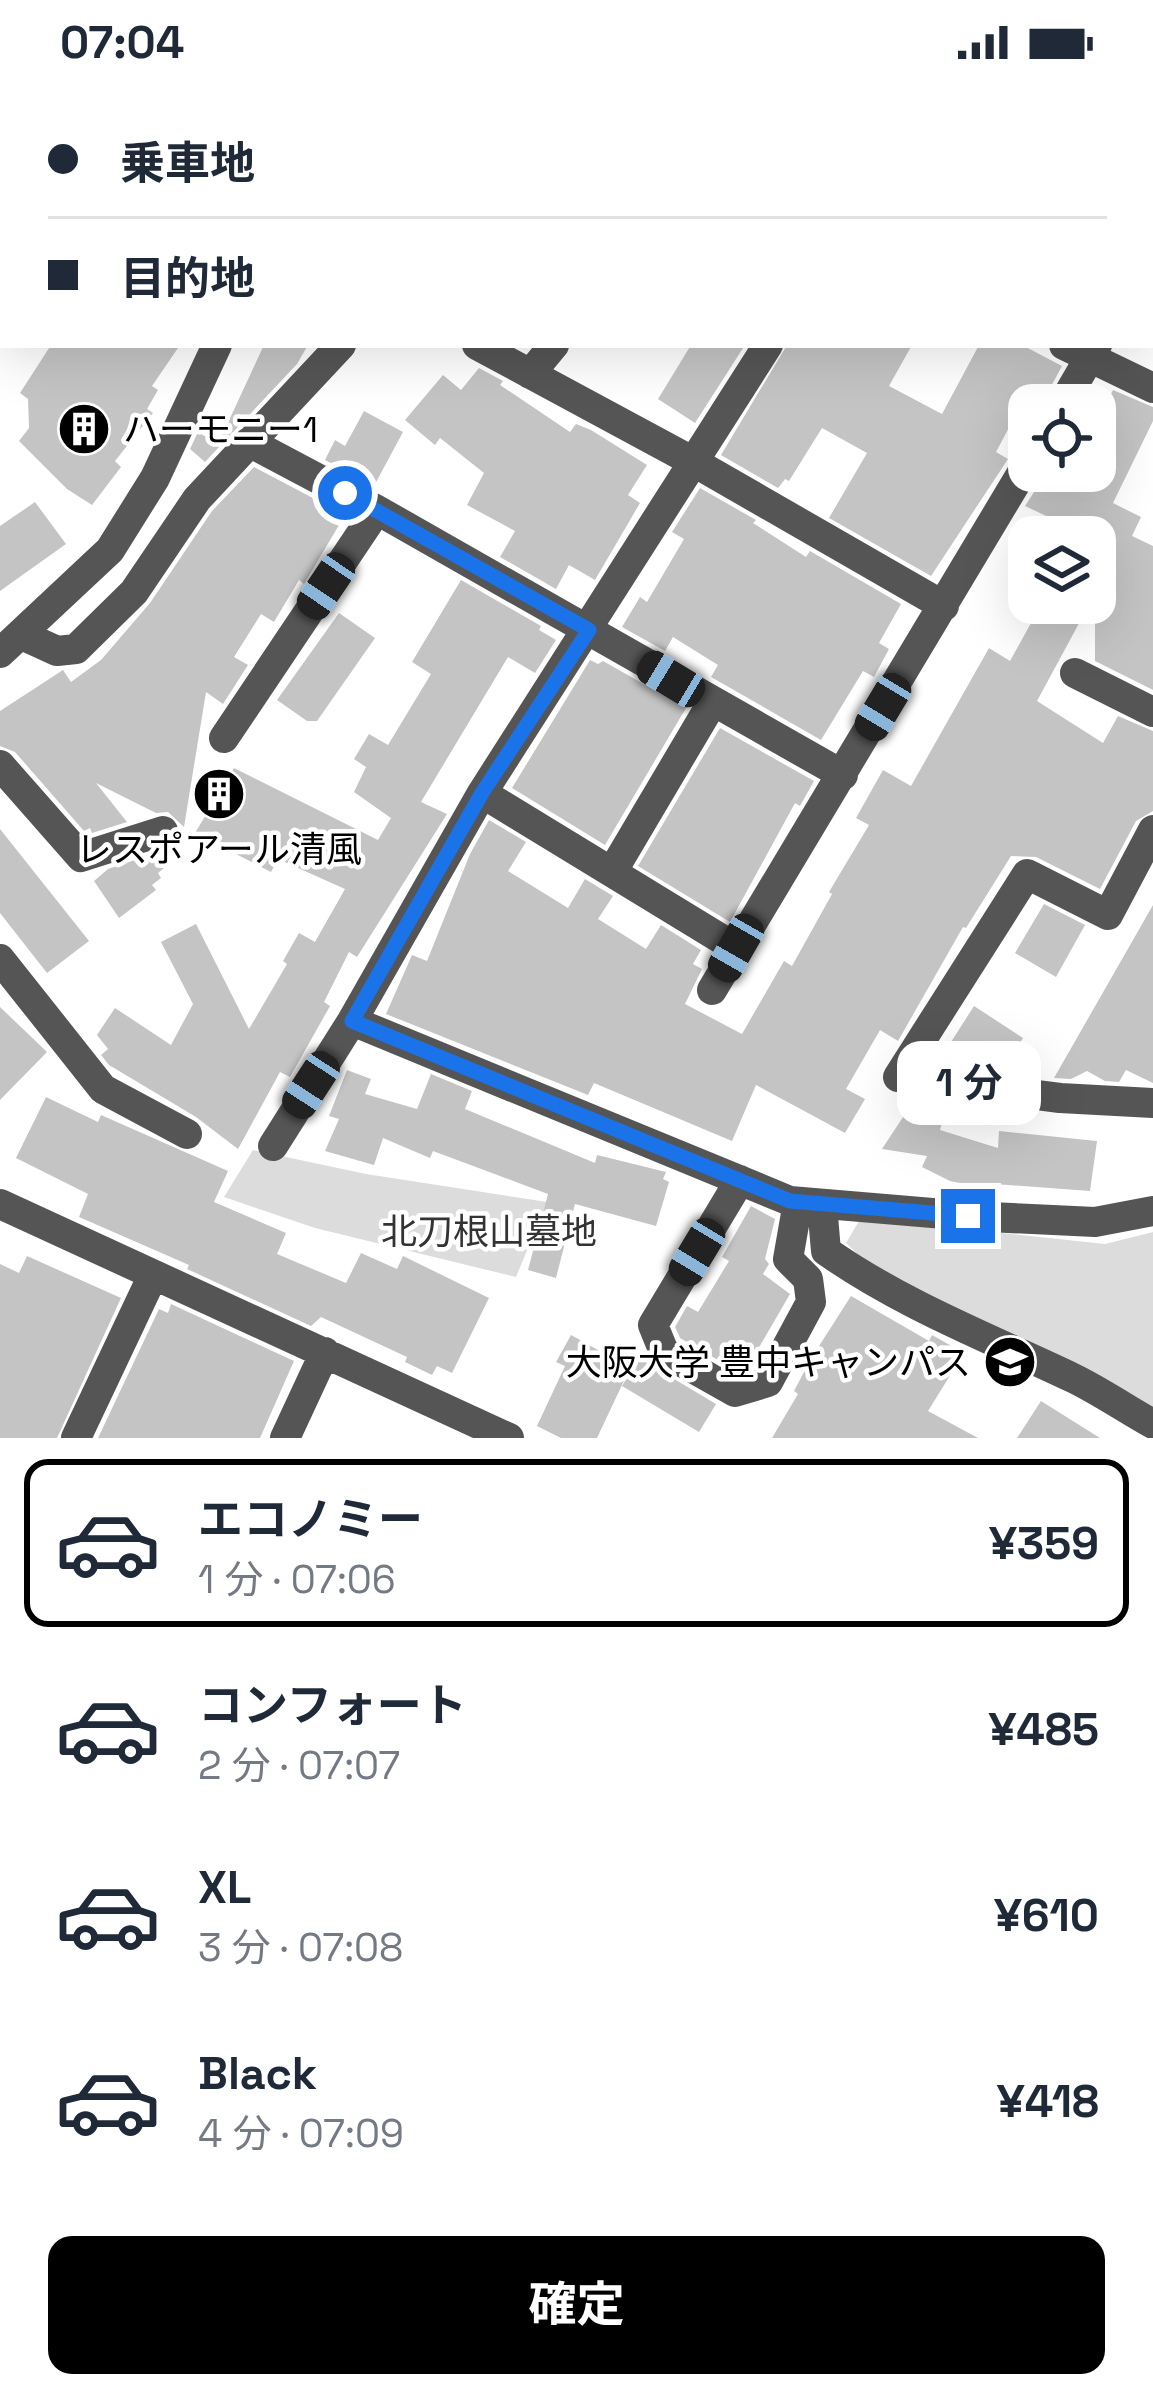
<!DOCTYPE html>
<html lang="ja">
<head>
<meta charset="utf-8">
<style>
  body { margin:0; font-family:"Space Grotesk","Noto Sans JP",sans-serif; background:#f2f2f3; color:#1f2937; height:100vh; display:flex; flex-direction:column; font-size:45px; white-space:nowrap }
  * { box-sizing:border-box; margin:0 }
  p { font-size:39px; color:#747a83 }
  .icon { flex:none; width:66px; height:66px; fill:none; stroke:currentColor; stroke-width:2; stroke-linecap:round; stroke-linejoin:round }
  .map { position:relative; height:1354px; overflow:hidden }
  .side { display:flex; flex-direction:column; background:#fff; flex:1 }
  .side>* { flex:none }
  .top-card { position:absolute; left:0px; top:0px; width:1155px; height:264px; box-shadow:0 12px 48px #0002; display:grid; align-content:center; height:264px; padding:0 48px; background:#fff }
  .fabs { position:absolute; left:1008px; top:300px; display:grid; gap:24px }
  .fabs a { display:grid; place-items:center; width:108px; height:108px; border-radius:24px; background:#fff; box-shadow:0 12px 48px #0002; font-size:60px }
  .end { position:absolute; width:54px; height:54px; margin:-27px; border:15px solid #1a73e8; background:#fff; box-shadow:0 0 0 6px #fff }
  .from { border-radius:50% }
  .bubble { position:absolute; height:84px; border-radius:24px; background:#fff; box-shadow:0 12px 48px #0002; font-size:39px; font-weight:700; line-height:84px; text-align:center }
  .car { position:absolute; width:36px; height:72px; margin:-36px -18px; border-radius:15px; box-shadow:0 0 9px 3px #0007; background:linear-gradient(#222 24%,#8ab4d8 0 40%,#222 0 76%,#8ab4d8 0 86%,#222 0) }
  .top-card b { display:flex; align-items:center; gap:42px; height:114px; font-size:45px }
  .top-card b+b { border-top:3px solid #e0e1e3 }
  .top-card i { width:30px; height:30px; background:#1f2937 }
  ul { padding:21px 0 0; list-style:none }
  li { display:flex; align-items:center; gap:36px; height:168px; margin:0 24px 18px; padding:0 24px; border:6px solid transparent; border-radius:24px }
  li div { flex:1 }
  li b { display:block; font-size:45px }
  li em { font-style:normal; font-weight:700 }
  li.selected { border-color:#000 }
  li>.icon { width:108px; height:108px; stroke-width:1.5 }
  .cta { display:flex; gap:24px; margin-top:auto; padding:24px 48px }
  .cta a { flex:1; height:138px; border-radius:24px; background:#000; color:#fff; font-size:48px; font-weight:700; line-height:138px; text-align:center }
  .status { display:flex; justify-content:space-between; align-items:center; height:84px; padding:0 60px; background:#fff; direction:ltr }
  .status svg { height:33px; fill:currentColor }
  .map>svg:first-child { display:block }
  .green { fill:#dcdcdc }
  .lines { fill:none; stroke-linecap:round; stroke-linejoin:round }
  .stream { stroke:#a3a3a3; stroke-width:10 }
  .building { fill:#c4c4c4 }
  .highway-casing { stroke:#dbdbdb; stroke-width:42 }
  .minor { stroke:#555; stroke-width:30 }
  .highway { stroke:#000; stroke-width:36 }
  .route { stroke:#1a73e8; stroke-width:15 }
  .labels { text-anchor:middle; stroke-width:9; stroke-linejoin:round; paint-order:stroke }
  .poi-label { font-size:36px; fill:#000; stroke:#fff; text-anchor:start }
  .park-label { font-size:36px; fill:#333; stroke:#fff }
</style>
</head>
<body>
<div class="status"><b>07:04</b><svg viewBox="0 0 49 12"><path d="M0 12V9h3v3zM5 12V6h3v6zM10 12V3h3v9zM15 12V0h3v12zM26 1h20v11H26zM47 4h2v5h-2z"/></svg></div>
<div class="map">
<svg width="1153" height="1354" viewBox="0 0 1153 1354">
  <rect width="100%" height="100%" fill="#fff"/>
  <path class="green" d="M253,1066L366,1090L547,1118L516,1193L315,1144L224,1113Z
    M859,1137H891L1105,1160L1153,1148V1326L869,1181L846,1159Z"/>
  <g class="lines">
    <path class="stream" d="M198,0L202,3"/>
  </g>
  <path class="building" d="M51,261H180L152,302L158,306L147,325L153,329L115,377L121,383L92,421L67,405L19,357L29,344L28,315L20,309Z
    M264,261H308L297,280L205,378L190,365L198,348L218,360Z
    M691,261H745L695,339L658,315Z
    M787,261H912L889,302L942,330L979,261H1022L1062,282L1041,321H1021L996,368L1008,375L931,492L829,434L867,369L822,344L789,397L785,395L778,404L721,371Z
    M479,284L503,297L500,301L570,348L576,340L591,346L647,381L628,411L640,419L595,496L569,481L556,505L500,473L515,447L467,421L484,389L440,354L435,361L405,336L443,291L461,306Z
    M1113,306L1153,323V337L1113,419L1141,433L1132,452L1153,462V606L1095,577V453H1072L1076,446L1025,422L1047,388L1076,401L1083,387H1095V343Z
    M364,327L403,348L374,402L325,376L335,356L345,362Z
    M254,383L345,431L304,500L299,496L274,538L261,530L234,573L248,581L223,620L206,608L184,743L168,728L156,729L96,699L127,738L92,749L90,744L84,747L15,668L0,662V627L63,586L71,598L101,576L150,519L212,427Z
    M700,404L756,436L753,439L806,473L810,467L901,520L879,559L889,565L874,593L863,587L821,656L711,593L718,581L673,553L665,567L622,543L640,513L647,518L684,455L672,448Z
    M35,418L66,460L0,507V442Z
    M461,496L541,542L539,546L556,556L535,589L508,573L421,718L447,730L357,873L349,868L324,918L330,922L290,993L280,988L238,1065L196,1033L109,981L101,971L108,965L97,951L115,924L171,961L193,920L161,858L196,840L249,945L287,880L283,877L299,849L315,858L345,805L278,775L271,788L195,749L234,684L378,756L391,734L354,708L366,683L354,675L369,650L388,661L431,590L412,578Z
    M1042,519H1090L1037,617L1103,659L1118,632L1153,647V727L1136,737L1100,805L1036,773L1011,772L966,844L963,843L898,957L880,946L846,1005L865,1015L845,1049L756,1001L732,1057L594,999L588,1011L386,930L412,871L427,877L470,770L489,736L526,758L508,787L568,824L585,795L613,812L598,835L646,865L661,841L701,866L693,880L702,885L685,920L742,950L784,877L792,882L832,810L829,808L869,741L856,734L883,686L911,702L989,564L1010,577Z
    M339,529L375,554L317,637H307L277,616Z
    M590,576L598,580L603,577L686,624L605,761L512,704Z
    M720,644L814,697L800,722L795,719L730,838L638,782Z
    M0,745L89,857L47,889L0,829Z
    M153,770L164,784L158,789L161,794L152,801L156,806L119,834L94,797L108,785Z
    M1044,820L1085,841L1056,893L1015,869Z
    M1153,821V999L1126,986L1119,998L1105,997L1087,987L1071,995L1054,994Z
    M974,922L1023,954L1009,979L1001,975L994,986L964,982L944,969Z
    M0,923L47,968L0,1016Z
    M347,986L371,995L365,1010L417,1025L431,990L472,1007L465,1025L595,1079L597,1071L666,1088L663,1095L669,1098L656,1142L575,1120L556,1194L528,1186L548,1110L433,1067L430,1074L383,1054L374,1081L325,1067L339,1035L329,1032Z
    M46,1013L98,1038L101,1031L228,1087L214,1118L286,1149L277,1170L346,1199L361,1169L397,1185L403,1172L489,1214L452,1289L437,1282L432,1291L405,1278L407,1273L321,1233L311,1242L187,1185L189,1181L79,1133L88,1110L16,1074Z
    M907,1027L942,1039L940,1046L998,1064L999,1047L1097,1057L1090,1107L981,1099L980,1103L950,1097L922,1083L927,1072L882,1065Z
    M751,1122L775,1135L765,1175L769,1180L763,1190L790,1210L747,1284L737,1287L680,1254L675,1243L687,1222L698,1228L729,1177L722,1173Z
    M27,1172L121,1214L57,1354H0V1180L19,1189Z
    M851,1212L929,1257L932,1251L964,1269L928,1327L978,1354H772L798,1310L794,1307L812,1273Z
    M171,1220L294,1277L260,1354H98L159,1225L168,1229Z
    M571,1251L630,1284L597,1354H561L537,1342L565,1282L556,1278Z
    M639,1274L716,1320L699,1348L622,1302Z
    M1041,1317L1100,1354H1017Z"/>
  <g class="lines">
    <g class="highway-casing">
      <path id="highway" d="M1123,0L1131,3"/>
    </g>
    <path class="minor" d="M310,3L311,0
      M833,3L840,0
      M932,3L934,0
      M1152,170L1153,168
      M0,224H3
      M477,261L692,377L944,522
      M1064,261L1153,304
      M530,290L554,261
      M1062,321L1097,261
      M249,358L377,426L843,691
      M22,551L57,567L76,565L134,508L197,415L341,261
      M0,569L110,466L155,394L217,261
      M1075,589L1153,628
      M224,654L377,426
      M0,681L81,773L163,747
      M482,709L736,864
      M1153,746L1108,831L1027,790L898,993L1060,1014L1153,1019
      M612,788L712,619
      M0,875L103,1005L187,1050
      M712,906L1029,377
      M352,937L790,1117L968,1132L1095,1138L1153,1127
      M273,1062L352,937L482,709L768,261
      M740,1096L653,1241L664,1268L735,1308L768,1298L811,1218L808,1195L788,1175L798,1118
      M0,1120L509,1354
      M822,1121L826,1167C905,1222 987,1253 1073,1294C1100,1307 1126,1325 1153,1340
      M76,1354L153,1191
      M285,1354L325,1268"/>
    <use href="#highway" class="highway"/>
  </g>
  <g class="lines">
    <path class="route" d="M345,409L589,546L482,709L352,937L790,1117L968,1132"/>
  </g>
  <defs>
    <g id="building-disc" transform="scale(2.7)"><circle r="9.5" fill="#000" stroke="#fff"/><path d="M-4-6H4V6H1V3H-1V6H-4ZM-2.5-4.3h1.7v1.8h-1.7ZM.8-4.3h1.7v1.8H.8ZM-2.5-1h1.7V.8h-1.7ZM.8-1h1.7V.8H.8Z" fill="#fff"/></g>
    <g id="university-disc" transform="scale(2.7)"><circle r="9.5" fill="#000" stroke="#fff"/><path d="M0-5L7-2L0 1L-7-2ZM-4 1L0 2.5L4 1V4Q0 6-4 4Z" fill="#fff"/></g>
  </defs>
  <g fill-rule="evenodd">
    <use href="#building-disc" x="84" y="345"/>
    <use href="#building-disc" x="219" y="710"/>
    <use href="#university-disc" x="1010" y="1278"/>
  </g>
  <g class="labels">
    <g class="poi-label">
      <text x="123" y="358">ハーモニー1</text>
      <text x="219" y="778" text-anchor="middle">レスポアール清風</text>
      <text x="971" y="1291" text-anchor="end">大阪大学 豊中キャンパス</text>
    </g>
    <g class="park-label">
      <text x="489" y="1160">北刀根山墓地</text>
    </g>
  </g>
</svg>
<div class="fabs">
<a><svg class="icon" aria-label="locate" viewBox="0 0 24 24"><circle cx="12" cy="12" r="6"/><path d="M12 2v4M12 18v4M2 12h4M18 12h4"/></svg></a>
<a><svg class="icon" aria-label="layers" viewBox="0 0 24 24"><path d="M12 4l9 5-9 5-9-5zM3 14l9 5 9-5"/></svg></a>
</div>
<i class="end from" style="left:345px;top:409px"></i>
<i class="end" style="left:968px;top:1132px"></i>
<div class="bubble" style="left:897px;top:957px;width:144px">1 分</div>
<i class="car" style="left:326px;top:502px;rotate:214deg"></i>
<i class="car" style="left:671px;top:595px;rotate:301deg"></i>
<i class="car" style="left:883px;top:623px;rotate:211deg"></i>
<i class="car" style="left:736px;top:864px;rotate:210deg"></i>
<i class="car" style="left:311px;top:1001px;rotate:213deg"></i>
<i class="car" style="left:697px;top:1168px;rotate:211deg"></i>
<div class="top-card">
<b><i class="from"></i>乗車地</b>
<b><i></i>目的地</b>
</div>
</div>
<section class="side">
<ul>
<li class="selected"><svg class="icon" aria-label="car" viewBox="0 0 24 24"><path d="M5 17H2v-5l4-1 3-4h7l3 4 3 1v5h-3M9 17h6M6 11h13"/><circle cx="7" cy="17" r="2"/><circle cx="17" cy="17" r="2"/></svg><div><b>エコノミー</b><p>1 分 · 07:06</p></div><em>¥359</em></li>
<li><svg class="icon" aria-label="car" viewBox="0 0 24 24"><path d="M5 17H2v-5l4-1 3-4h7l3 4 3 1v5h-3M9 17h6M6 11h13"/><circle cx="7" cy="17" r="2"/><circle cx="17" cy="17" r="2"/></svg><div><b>コンフォート</b><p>2 分 · 07:07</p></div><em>¥485</em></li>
<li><svg class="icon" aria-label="car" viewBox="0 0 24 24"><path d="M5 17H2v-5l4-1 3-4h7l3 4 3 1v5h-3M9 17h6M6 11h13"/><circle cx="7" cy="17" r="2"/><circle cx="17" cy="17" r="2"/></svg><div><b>XL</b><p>3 分 · 07:08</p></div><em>¥610</em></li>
<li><svg class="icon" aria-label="car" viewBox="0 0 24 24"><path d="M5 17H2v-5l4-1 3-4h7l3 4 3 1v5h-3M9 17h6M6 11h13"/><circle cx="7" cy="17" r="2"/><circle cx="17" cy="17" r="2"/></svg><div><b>Black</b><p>4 分 · 07:09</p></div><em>¥418</em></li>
</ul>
<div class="cta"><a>確定</a></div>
</section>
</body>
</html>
